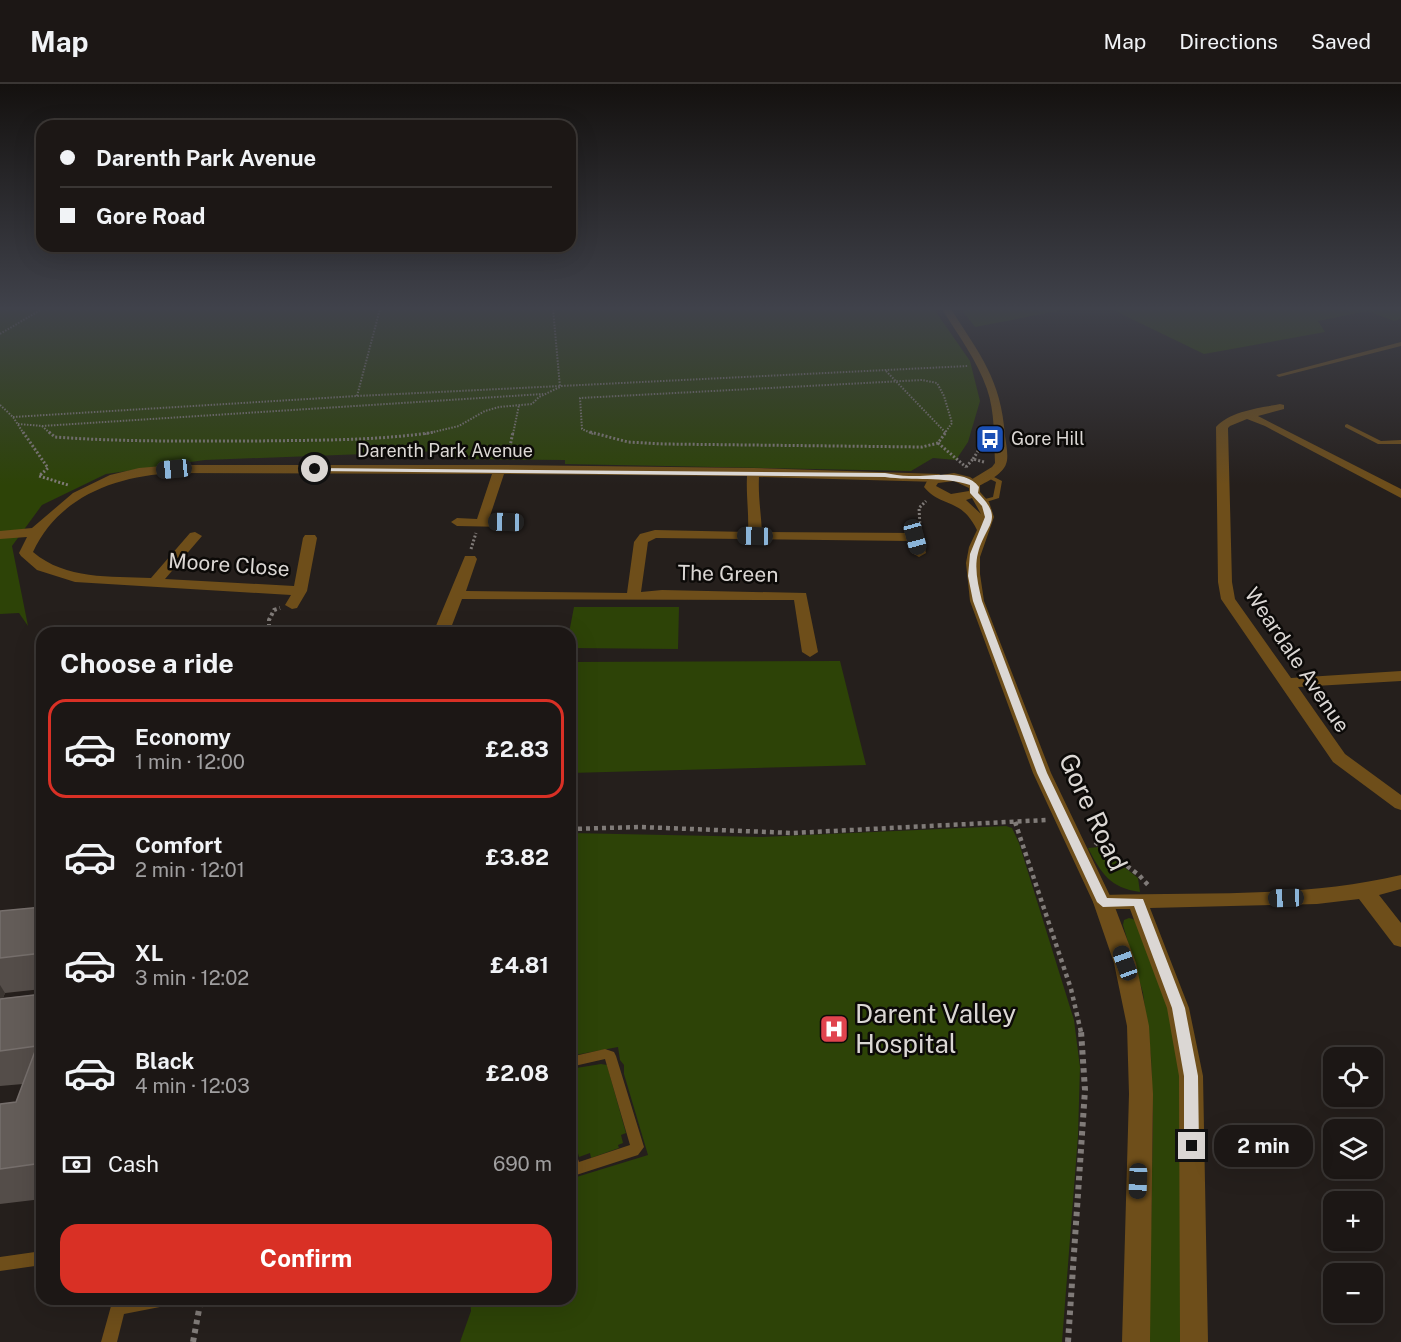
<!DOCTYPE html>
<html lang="en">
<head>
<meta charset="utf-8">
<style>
  body { margin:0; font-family:"Public Sans",sans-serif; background:#292422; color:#f1f3f6; height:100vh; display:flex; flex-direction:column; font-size:22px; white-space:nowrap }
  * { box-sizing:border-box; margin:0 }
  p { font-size:20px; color:#a09fa0 }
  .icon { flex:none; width:33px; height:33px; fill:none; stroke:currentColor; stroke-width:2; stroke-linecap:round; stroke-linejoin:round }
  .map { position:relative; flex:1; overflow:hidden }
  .drawer { position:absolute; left:36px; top:543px; width:540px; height:678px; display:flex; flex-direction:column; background:#1c1715; border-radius:18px; box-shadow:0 6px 24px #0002,0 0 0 2px #3a3634 }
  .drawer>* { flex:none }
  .hud { position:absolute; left:36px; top:36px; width:540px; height:132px; border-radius:18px; box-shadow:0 6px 24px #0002,0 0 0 2px #3a3634; display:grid; align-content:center; height:132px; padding:0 24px; background:#1c1715 }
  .fabs { position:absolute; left:1323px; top:963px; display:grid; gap:12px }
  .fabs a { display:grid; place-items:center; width:60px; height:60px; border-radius:12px; background:#1c1715; box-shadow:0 6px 24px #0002,0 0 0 2px #3a3634; font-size:30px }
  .end { position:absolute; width:27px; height:27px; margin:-14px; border:8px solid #dbd7d4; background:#111; box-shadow:0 0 0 3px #111 }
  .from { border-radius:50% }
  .bubble { position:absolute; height:42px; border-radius:18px; background:#1c1715; box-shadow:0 6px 24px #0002,0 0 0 2px #3a3634; font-size:20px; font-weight:700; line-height:42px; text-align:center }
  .car { position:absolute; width:18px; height:36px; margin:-18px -9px; border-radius:8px; box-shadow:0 0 4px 2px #0007; background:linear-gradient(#222 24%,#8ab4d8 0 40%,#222 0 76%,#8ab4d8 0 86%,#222 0) }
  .hud b { display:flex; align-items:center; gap:21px; height:57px; font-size:22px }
  .hud b+b { border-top:2px solid #3a3634 }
  .hud i { width:15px; height:15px; background:#f1f3f6 }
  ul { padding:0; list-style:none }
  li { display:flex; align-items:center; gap:18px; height:99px; margin:0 12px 9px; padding:0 12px; border:3px solid transparent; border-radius:18px }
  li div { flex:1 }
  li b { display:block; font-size:22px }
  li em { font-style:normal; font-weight:700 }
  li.active { border-color:#d93025 }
  li>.icon { width:54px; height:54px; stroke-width:1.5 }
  h2 { padding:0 24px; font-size:27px; line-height:72px }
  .pay { display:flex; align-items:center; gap:15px; height:66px; padding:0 24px; font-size:22px }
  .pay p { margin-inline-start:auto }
  .cta { display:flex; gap:12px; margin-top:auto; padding:12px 24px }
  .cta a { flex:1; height:69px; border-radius:18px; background:#d93025; color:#fff; font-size:24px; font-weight:700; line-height:69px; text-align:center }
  header { display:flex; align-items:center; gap:36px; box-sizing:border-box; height:84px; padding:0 30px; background:#1c1715; border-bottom:2px solid #3a3634 }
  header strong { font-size:28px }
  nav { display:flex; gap:33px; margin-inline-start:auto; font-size:21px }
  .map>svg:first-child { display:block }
  .green { fill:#2d4307 }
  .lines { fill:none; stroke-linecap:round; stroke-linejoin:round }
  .path-far4 { stroke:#807b78; stroke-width:2; stroke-dasharray:1.5 1.5; stroke-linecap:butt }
  .path-far3 { stroke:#807b78; stroke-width:3; stroke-dasharray:2 2; stroke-linecap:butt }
  .path-far2 { stroke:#807b78; stroke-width:4; stroke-dasharray:3 3; stroke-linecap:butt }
  .path-far1 { stroke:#807b78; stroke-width:4.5; stroke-dasharray:4 4; stroke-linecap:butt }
  .path { stroke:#807b78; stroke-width:6; stroke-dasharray:4.5 4.5; stroke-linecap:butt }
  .service { fill:#6e4e1a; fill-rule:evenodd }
  .minor { fill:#6e4e1a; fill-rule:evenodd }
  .tertiary { fill:#6e4e1a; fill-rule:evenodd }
  .wall { fill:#544d49 }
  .shaded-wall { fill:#3b3531 }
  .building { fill:#635c58; stroke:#766f6c; stroke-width:1.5 }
  .route { fill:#dbd7d4 }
  .labels { text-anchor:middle; stroke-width:5; stroke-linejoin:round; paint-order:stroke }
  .far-poi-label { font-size:18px; fill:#dbd7d4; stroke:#0c0a08; text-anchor:start }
  .far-street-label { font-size:18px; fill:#dbd7d4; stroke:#0c0a08 }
  .street-label { font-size:21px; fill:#dbd7d4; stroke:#0c0a08 }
  .near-street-label { font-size:26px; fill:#dbd7d4; stroke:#0c0a08 }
  .near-poi-label { font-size:26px; fill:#dbd7d4; stroke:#0c0a08; text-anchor:start }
</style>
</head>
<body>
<header>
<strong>Map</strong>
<nav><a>Map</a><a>Directions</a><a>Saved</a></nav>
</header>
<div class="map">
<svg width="1401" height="1258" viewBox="0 0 1401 1258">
  <rect width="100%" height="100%" fill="#251f1c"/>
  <path class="green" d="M0,225H934L970,277L980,317L968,358L956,376L933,374L911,387L565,380V376L457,375L443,367L205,376L106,390L42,421L12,462L28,542L19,529L0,530Z
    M961,225H1068L975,243Z
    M1111,225H1401V235L1394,237L1368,227L1318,237L1325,248L1204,270Z
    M574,523H679L678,565L570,564L569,549Z
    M840,577L866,681L570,689V578Z
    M1006,742L1012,744L1019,759L1074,936L1080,983L1078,1052L1062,1258H460L471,1227L470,1215H570V1095L648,1071L624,990V981L620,976L618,963L570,972V749L762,753Z
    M1099,763L1138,794L1140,808C1110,804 1101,789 1088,764Z
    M1129,834L1136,836L1164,902L1181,996L1184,1258H1149L1153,1032L1151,973L1143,909L1123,841L1124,836Z
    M601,980L607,981L626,1049L621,1051L623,1059L618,1061L619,1064L591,1074L590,1069L579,1073L570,1039V985Z"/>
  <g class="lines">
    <path class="path-far4" d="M0,250L42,225
      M886,287L946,349
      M357,312L380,225
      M0,321L13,333L24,350
      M13,333L357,312L968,282
      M18,340L42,342L543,310
      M42,342L51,350
      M425,350L459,342L485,327L499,323L532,320L539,313L560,303L553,225
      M513,350L519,321
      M593,350L582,345L580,314L922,296L937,299L944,312L952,339L944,350"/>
    <path class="path-far3" d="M23,348L48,384L39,392L68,401
      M49,348L55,353C122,358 189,357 257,357C316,356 376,357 435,348
      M590,348L628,358L663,360L922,363L938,359L946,348
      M938,359L966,383
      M509,367L513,348
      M973,375L985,356
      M966,383L973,375L984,378
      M920,443L919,424L926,417
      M471,465L476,449"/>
    <path class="path-far2" d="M269,549V536L274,526L280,524"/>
    <path class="path-far1" d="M1015,738L1071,905L1081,948
      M570,745L640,743L793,749L1046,736
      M1095,758L1139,791L1149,802"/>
    <path class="path" d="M193,1258L201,1215
      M1068,1258L1085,1006L1081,947"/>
    <path class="service" d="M1401,258V262L1279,293L1276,291Z
      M1347,340L1381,357L1401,356V360H1378L1345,343V341Z
      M988,390L1002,397L999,414L983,419L981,418V416L993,413L996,398L986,393L985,392Z
      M605,965L614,968L616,972L644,1063L638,1071L570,1093V1064L575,1066L579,1078L630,1061L605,975L570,983V973Z
      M42,1167V1181L0,1187V1173Z
      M113,1215H172L170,1220L165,1222L124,1230L117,1258H101Z"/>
    <path class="minor" d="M942,225H951C980,271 1001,295 1005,352C1006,360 1009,373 1006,380C1003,390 983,401 973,404L969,403V397L992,383L995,379C994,355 995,328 987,305C977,276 958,251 942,225Z
      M1280,320L1284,321V325L1258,332L1401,405V414L1265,342L1247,335L1230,342L1228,344L1232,498L1235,515L1291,594L1401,587V597L1298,603L1345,670L1401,711V726L1395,724L1333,678L1221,515L1218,498L1216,343C1230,327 1260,324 1280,320Z
      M174,381H501L753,384L939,390L945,394L939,398L759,393C758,412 761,429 762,448L915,449L922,453L926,469L919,473L912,469L909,457L656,454L648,458L641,508L662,506L806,509L818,568L810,573L802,568L794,516L462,515L449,549H433L465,472H475L477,475L466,507L627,509L634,458L640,450L655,446L748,448C749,429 746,411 747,392L504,390L489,435L511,436L512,439L506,443L457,442L451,438L457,434L477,435L492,390L174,389C116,392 59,412 33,468C66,496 110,492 151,494L190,449L195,448L202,452L165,495L294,502L303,454L305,451H315L317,454L307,507L297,524L292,525L285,521L291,511L75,498L37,486L21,472L19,469L27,453L0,455V447L32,444L73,409L110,391L139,384Z
      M1401,791V805L1379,811L1401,839V863L1394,861L1359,815L1317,820L1150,824L1189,924L1203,992L1208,1258H1180L1179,992L1167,924L1130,825H1103L1096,823L1093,818L1096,813L1103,811C1202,808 1304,814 1401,791Z"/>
    <path class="tertiary" d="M954,389L970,393L980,400V408L989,418L994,433L980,473V490L984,517L1051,689L1113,818L1136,879L1149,942L1153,1010L1150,1258H1122L1129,1010L1127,942L1114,879L1093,818L1033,689L970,517L966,479L969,463L977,446C961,413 941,424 924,403L929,393ZM954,397L969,404V407L951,410L936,402L938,399ZM972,414L981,430L966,416Z"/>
  </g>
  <path class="wall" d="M42,823V905L5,909L3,914L42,910V1115L0,1120V1020L16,1018L23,1000L0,1002V827Z"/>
  <path class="shaded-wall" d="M0,901L5,909L0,921Z"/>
  <path class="building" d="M42,823V869L0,874V827Z
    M42,910V1079L0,1085V1020L16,1018L37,962L0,967V915Z"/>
  <linearGradient id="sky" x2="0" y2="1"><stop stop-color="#14110f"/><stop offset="0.56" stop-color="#40424b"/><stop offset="1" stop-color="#40424b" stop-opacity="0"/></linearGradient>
  <rect width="1401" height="401" fill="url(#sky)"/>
  <path class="route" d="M312,384L885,389C893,390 901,392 909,392C930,393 965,384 979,403L978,409C1005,436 986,439 978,469C974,484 978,501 982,517L1047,689L1107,814L1143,815L1185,924L1198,992L1199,1062L1197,1067L1192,1069L1187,1067L1184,1062V992L1172,924L1134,822L1103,823L1097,818L1037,689L973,517L968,492L970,470L985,433L982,422L970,409V401C943,392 913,397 885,393L315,387Z"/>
  <defs>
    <g id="bus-square" transform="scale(1.5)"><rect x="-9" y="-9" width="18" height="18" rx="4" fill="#1a4fb4" stroke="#0c0a08"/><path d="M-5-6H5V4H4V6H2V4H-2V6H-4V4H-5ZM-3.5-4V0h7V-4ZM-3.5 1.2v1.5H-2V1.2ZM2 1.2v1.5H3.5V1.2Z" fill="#fff"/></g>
    <g id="hospital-square" transform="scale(1.5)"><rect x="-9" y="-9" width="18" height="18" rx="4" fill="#e0444e" stroke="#0c0a08"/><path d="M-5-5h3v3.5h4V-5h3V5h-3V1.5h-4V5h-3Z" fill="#fff"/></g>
  </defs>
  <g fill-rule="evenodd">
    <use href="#bus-square" x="990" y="355"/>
    <use href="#hospital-square" x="834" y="945"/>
  </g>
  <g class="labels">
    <g class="far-poi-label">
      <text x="1011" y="361">Gore Hill</text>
    </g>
    <g class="far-street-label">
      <text x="445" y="373">Darenth Park Avenue</text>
    </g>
    <g class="street-label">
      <text transform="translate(229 481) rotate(4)" y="7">Moore Close</text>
      <text transform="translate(728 490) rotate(1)" y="7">The Green</text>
      <text transform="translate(1297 576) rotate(56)" y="7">Weardale Avenue</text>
    </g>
    <g class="near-street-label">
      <text transform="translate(1093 728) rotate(65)" y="9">Gore Road</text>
    </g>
    <g class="near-poi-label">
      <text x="855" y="939">Darent Valley<tspan x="855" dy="30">Hospital</tspan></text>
    </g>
  </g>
</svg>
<div class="fabs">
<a><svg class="icon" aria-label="locate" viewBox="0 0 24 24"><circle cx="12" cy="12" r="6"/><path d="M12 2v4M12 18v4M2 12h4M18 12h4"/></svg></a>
<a><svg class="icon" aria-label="layers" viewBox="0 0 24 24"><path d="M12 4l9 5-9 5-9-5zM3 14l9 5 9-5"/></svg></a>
<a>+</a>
<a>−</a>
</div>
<i class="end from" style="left:315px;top:385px"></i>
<i class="end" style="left:1192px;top:1062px"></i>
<div class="bubble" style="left:1214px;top:1041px;width:99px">2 min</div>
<i class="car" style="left:174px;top:385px;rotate:264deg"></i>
<i class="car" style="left:506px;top:438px;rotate:271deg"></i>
<i class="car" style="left:755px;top:452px;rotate:271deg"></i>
<i class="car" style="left:915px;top:453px;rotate:165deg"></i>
<i class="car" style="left:1286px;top:814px;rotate:268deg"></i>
<i class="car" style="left:1125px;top:879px;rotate:340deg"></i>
<i class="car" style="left:1138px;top:1097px;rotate:182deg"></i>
<div class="hud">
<b><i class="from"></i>Darenth Park Avenue</b>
<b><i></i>Gore Road</b>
</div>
<section class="drawer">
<h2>Choose a ride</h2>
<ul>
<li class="active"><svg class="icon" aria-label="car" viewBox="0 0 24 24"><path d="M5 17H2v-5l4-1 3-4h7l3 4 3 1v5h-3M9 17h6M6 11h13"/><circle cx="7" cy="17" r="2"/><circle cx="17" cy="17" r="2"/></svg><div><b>Economy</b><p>1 min · 12:00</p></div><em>£2.83</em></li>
<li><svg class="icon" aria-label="car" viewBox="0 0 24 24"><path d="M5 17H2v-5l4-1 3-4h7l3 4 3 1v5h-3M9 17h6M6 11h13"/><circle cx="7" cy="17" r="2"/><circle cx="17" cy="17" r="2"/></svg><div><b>Comfort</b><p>2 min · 12:01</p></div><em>£3.82</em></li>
<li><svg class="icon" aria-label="car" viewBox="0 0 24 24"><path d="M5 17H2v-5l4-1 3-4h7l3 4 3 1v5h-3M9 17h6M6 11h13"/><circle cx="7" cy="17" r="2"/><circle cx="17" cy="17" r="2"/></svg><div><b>XL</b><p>3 min · 12:02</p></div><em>£4.81</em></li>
<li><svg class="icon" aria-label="car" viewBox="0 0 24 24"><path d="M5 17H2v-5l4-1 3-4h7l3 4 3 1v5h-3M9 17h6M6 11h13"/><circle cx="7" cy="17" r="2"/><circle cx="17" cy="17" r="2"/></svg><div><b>Black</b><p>4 min · 12:03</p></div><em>£2.08</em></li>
</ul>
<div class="pay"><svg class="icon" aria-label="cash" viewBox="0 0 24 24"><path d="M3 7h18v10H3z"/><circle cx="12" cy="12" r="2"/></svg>Cash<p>690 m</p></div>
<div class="cta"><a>Confirm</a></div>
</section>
</div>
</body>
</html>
